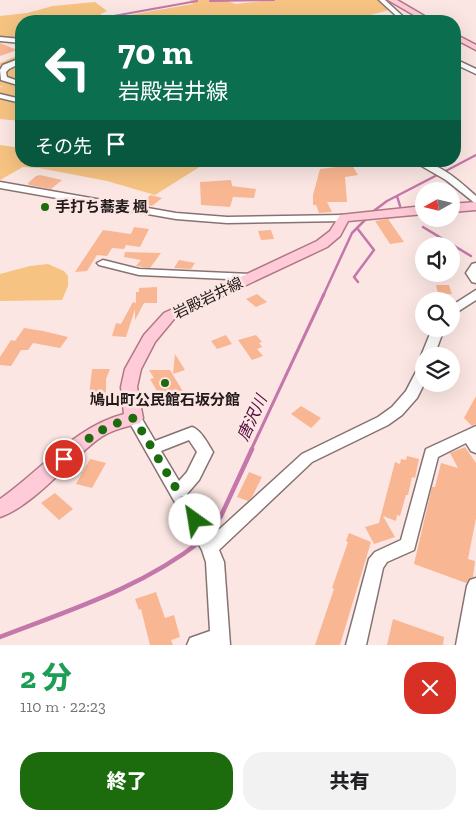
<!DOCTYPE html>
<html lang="ja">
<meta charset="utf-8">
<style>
:root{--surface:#fff;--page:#f2f2f2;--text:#202124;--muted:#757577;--accent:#1c6b0d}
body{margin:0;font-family:"Zilla Slab","Noto Sans JP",serif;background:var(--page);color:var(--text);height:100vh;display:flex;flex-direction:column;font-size:19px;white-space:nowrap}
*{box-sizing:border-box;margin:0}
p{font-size:16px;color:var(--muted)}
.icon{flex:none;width:28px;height:28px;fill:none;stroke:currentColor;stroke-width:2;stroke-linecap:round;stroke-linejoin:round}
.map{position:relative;height:645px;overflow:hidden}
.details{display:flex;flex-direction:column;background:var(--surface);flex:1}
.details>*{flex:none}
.banner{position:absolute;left:15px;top:15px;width:446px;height:152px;border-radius:20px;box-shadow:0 5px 20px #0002;background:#0b6e4f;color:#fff;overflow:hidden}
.needle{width:32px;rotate:262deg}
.tools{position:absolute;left:415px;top:182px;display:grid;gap:10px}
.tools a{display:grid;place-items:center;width:45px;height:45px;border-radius:50%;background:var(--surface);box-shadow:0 5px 20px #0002;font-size:25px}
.pin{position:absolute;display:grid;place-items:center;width:42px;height:42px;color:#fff;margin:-21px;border:2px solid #fff;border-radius:50%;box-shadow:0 1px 5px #0007}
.me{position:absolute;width:55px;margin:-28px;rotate:328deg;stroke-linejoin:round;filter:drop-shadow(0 0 4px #0008)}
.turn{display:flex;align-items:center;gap:18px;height:105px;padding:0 20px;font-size:22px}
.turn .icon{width:65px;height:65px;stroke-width:2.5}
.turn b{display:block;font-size:35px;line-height:42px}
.then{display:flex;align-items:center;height:48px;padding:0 20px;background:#0003;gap:10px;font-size:19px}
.round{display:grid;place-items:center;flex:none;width:52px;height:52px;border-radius:20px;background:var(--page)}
.headline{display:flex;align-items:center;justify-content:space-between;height:85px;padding:0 20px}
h1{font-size:30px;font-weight:800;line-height:38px;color:#1e9e55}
.action{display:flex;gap:10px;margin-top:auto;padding:10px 20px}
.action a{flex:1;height:58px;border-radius:20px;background:var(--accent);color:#fff;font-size:20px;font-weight:800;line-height:58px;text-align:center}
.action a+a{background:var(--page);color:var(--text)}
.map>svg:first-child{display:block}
.green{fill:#f6c382}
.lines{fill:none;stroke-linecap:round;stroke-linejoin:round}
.stream-far3{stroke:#c377aa;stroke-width:2}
.stream-far2{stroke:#c377aa;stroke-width:2.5}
.stream-far1{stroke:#c377aa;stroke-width:3}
.stream{stroke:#c377aa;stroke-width:4.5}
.building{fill:#f9b692}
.minor-casing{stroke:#867371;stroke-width:3}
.major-casing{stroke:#b17784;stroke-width:3}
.minor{fill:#fff;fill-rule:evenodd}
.major{fill:#ffcbd8;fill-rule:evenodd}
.route{stroke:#1c6b0d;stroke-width:9;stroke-dasharray:0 16.2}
.poi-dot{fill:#1c6b0d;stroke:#fbe6e3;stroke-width:2}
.labels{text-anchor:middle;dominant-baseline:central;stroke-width:5;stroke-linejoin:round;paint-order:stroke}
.poi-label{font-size:15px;font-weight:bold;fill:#211a19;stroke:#fbe6e3;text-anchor:start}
.street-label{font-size:15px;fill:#211a19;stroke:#fbe6e3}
.water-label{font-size:16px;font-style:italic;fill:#4e083d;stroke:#fbe6e3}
</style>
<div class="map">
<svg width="476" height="645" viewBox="0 0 476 645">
<rect width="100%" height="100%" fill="#fbe6e3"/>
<path class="green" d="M 190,0 L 224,0 L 236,4 L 271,0 L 378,0 L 389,10 L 359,18 L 351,16 L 340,21 L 21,21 L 21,40 L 0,38 L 0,16 L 27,13 L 53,6 L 95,2 L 107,11 L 101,14 L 101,18 L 106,19 L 193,4 Z
M 21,54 L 21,121 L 0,119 L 0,87 L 4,87 L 0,86 L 0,63 Z
M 0,145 L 21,148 L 21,161 L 209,161 L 155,195 L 107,181 L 39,168 L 23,167 L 0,180 Z
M 48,264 L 64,271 L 68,276 L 68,286 L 62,300 L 0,301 L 0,274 L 30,266 Z"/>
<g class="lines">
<path class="stream-far3" d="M 210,1 L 274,0
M 56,16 L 108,17 L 197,1
M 440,174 L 476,155"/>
<path class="stream-far2" d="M 397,196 L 400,206
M 371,213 L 387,201 L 443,172
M 423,227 L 471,256
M 357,228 L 374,250 L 354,277 L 358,282
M 323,296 L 352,233 L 367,218"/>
<path class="stream-far1" d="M 251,450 L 324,294"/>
<path class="stream" d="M 207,534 L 221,516 L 252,449
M 0,637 C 70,610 141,588 201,541"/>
</g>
<path class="building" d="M 0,43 L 17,50 L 0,56 Z
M 352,165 L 358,175 L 345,177 L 347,202 L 327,202 L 332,212 L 319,213 L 316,205 L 313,205 L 313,195 L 320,169 Z
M 36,176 L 40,175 L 62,180 L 51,189 L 29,185 L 28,183 Z
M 231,180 L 232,186 L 256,189 L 254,198 L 233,197 L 230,207 L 201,205 L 200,182 Z
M 151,195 L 162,198 L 152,206 L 141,203 Z
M 388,219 L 404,242 L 390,244 L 375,221 Z
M 134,227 L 149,229 L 140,247 L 126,245 L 124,249 L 112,248 L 107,256 L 97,255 L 87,271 L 75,272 L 103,230 L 131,234 Z
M 271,230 L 274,239 L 261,240 L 258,231 Z
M 125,252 L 161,253 L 150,268 L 136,266 L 141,260 L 124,257 Z
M 179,260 L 195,263 L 191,269 L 174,268 Z
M 436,285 L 449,285 L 452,294 L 438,294 Z
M 157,287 L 157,303 L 144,303 L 135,320 L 135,309 L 126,337 L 112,336 L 116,323 L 121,324 L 133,302 L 136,303 L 136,292 L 139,292 L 139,288 Z
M 257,294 L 267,302 L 256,307 L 246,299 Z
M 24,328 L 43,331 L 68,337 L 60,348 L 33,343 L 28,350 L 21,350 L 11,366 L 0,365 L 0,357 L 11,340 L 15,341 Z
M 226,335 L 232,344 L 217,349 L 211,341 Z
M 256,335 L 262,342 L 259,343 L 262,347 L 257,349 L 263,356 L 252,360 L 238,340 Z
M 175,354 L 185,370 L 173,374 Z
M 92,369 L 110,369 L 106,379 L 106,396 L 89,397 Z
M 149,370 L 170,370 L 185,395 L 164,403 L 150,379 L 154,378 Z
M 476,396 L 476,424 L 472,426 L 464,418 Z
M 301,406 L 321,418 L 311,428 L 291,414 Z
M 465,447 L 476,463 L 476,518 L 468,559 L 475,561 L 473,577 L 466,583 L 414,564 L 432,487 L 435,487 L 441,463 L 458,468 L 450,453 Z
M 407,456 L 419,459 L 415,478 L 412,477 L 408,495 L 406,495 L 400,516 L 397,515 L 396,521 L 383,516 L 395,537 L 374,544 L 365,527 L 379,523 L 395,462 L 400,464 L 401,459 L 406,460 Z
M 90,459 L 106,463 L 92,488 L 76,484 Z
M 249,472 L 262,477 L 252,497 L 248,501 L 237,497 Z
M 55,493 L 73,509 L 59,520 L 41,503 Z
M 349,533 L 371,542 L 340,645 L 315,645 L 334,589 L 332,588 L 348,542 L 346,541 Z
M 156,592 L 165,618 L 174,615 L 180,637 L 171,640 L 173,645 L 150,645 L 141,609 L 139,610 L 135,599 Z
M 393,619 L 444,637 L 443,645 L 387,645 Z"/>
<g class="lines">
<defs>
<path id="minor" d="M 379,0 L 385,0 L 408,21 L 402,21 Z
M 0,37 L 21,39 L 21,43 L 0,41 Z
M 21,58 L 21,63 L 9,69 L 6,72 L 7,77 L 21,82 L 21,86 L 1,80 L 0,70 L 3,65 Z
M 455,59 L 476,69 L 476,74 L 455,64 Z
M 0,94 L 21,99 L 21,103 L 0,98 Z
M 413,161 C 438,161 458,180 476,196 L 476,204 L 446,180 Z
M 0,182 L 176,213 L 227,217 L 344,215 L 349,218 L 344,221 L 227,223 L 176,219 L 0,188 Z
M 103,260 L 139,269 L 250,274 L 256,277 L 250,280 L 139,275 L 99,265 L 97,263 Z
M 476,263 L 476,283 L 472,282 L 466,273 L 472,264 Z
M 476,290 L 476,300 L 451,316 L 451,306 Z
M 432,329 L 444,329 L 434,356 L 424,356 L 424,359 L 421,356 Z
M 424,364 L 424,384 L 417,398 L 402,415 L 388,425 L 312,462 L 219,550 L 224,562 L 230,645 L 187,645 L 190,638 L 210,631 L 206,562 L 202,550 L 127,418 L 129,414 L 134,413 L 139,414 L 155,441 L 192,427 C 201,430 208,444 213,452 L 199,480 L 187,494 L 212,536 L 302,454 L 378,417 L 392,407 L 406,391 L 419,366 ZM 189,440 L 197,452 L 187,472 L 179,481 L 161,451 Z
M 476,426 L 476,453 L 471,451 L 466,443 L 438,457 L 414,550 L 387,562 L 383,568 L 366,645 L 346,645 L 369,559 L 375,552 L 401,540 L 426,449 Z
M 476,578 L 476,645 L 456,645 L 467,586 L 470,580 Z"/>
<path id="major" d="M 388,0 L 397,0 L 433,21 L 424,21 Z
M 455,34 L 476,45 L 476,50 L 455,39 Z
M 476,202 L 476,210 L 451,212 L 451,204 Z
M 424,206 L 424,214 L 348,221 L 340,236 L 327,247 L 174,319 L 155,342 L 141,369 L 137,387 L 143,418 L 140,423 C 125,427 110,430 97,440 C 69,461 33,506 0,517 L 0,499 C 42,470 74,427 124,414 L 121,387 L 125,369 L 144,335 L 164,313 L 317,241 L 330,231 L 340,215 Z"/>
</defs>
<use href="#minor" class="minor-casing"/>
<use href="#major" class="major-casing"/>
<use href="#minor" class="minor"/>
<use href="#major" class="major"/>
</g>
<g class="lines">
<path class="route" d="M 64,459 C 88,438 102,426 134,418 L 195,520"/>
</g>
<g class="poi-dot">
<circle cx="45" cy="207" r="5"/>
<circle cx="165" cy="383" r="5"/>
</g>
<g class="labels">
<g class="poi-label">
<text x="55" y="207">手打ち蕎麦 楓</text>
<text x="165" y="400" text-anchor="middle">鳩山町公民館石坂分館</text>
</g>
<g class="street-label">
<text transform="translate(208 298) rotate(-26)">岩殿岩井線</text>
</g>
<g class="water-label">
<text transform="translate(252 418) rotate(-65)">唐沢川</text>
</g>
</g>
</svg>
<div class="tools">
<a><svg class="needle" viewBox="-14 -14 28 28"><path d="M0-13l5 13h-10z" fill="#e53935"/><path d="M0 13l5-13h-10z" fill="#757577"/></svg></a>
<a><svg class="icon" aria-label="sound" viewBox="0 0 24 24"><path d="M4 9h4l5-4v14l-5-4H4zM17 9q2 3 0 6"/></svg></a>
<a><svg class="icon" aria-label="search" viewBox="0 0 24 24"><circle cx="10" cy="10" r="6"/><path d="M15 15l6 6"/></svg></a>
<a><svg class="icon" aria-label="layers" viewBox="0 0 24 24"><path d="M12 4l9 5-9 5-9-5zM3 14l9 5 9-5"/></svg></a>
</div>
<div class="pin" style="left:64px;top:459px;background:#d93025"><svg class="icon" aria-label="arrive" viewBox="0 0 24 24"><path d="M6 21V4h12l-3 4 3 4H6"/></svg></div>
<svg class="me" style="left:195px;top:520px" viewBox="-20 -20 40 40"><circle r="19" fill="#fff"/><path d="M0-13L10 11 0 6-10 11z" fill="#1c6b0d"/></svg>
<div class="banner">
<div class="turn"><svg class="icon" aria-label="left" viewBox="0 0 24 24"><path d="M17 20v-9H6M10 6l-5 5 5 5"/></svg><div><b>70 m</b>岩殿岩井線</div></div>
<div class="then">その先<svg class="icon" aria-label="arrive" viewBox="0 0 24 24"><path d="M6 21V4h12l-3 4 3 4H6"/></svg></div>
</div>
</div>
<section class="details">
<div class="headline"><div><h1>2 分</h1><p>110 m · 22:23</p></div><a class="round" style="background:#d93025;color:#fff"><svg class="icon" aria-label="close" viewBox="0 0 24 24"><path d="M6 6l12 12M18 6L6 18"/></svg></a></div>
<div class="action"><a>終了</a><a>共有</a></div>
</section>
